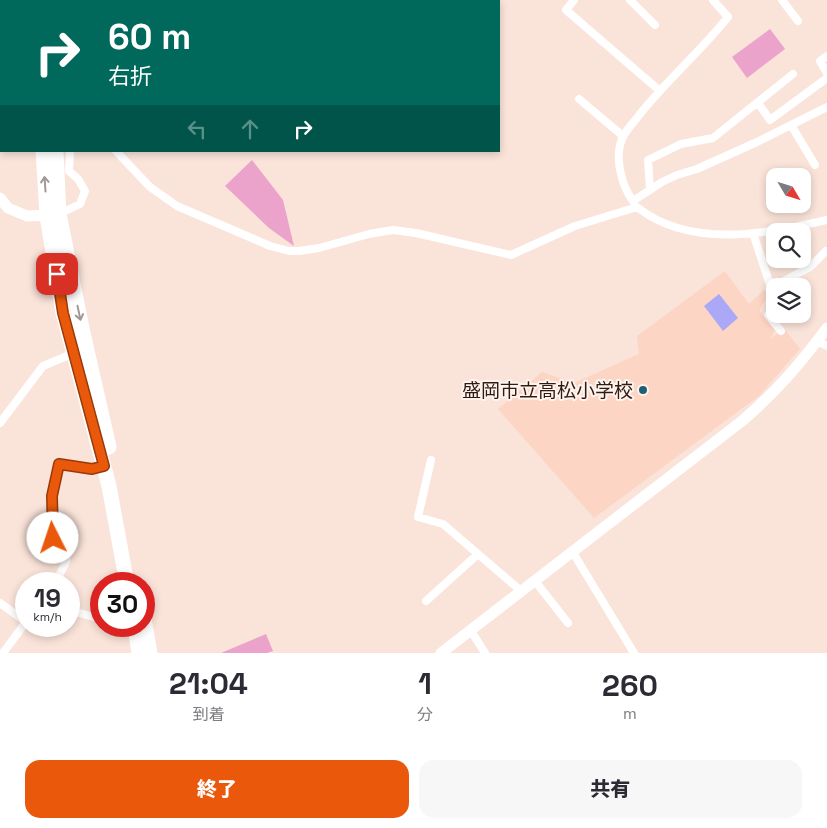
<!DOCTYPE html>
<html lang="ja">
<meta charset="utf-8">
<style>
:root{--surface:#fff;--page:#f7f7f7;--text:#2b2b33;--muted:#7c7c81;--accent:#ea580c}
body{margin:0;font-family:"Space Grotesk","Noto Sans JP",sans-serif;background:var(--page);color:var(--text);height:100vh;display:flex;flex-direction:column;font-size:19px;white-space:nowrap}
*{box-sizing:border-box;margin:0}
p{font-size:16px;color:var(--muted)}
.icon{flex:none;width:28px;height:28px;fill:none;stroke:currentColor;stroke-width:2;stroke-linecap:round;stroke-linejoin:round}
.map{position:relative;height:653px;overflow:hidden}
.details{display:flex;flex-direction:column;background:var(--surface);flex:1}
.details>*{flex:none}
.top-card{position:absolute;left:0px;top:0px;width:500px;height:152px;box-shadow:0 2px 8px #0003;background:#00695c;color:#fff;overflow:hidden}
.needle{width:32px;rotate:128deg}
.fabs{position:absolute;left:766px;top:168px;display:grid;gap:10px}
.fabs a{display:grid;place-items:center;width:45px;height:45px;border-radius:10px;background:var(--surface);box-shadow:0 2px 8px #0003;font-size:25px}
.speed{position:absolute;left:15px;top:572px;display:flex;gap:10px;font-size:25px;font-weight:700;text-align:center}
.speed>*{display:grid;place-content:center;width:65px;height:65px;border-radius:50%;background:var(--surface);box-shadow:0 2px 8px #0003;line-height:1}
.speed small{font-size:12px;font-weight:400}
.speed .limit{border:8px solid #d22;background:#fff;color:#111}
.pin{position:absolute;display:grid;place-items:center;width:42px;height:42px;color:#fff;margin:-21px;border-radius:10px;box-shadow:0 2px 8px #0006}
.me{position:absolute;width:55px;margin:-28px;rotate:356deg;stroke-linejoin:round;filter:drop-shadow(0 0 4px #0008)}
.turn{display:flex;align-items:center;gap:18px;height:105px;padding:0 25px;font-size:22px}
.turn .icon{width:65px;height:65px;stroke-width:2.5}
.turn b{display:block;font-size:35px;line-height:42px}
.lanes{display:flex;align-items:center;height:48px;padding:0 25px;background:#0003;justify-content:center;gap:25px;direction:ltr}
.lanes .off{opacity:.35}
.eta{display:flex;justify-content:space-evenly;align-items:center;height:85px;text-align:center}
.eta b{font-size:30px;font-weight:800;line-height:35px}
.button{display:flex;gap:10px;margin-top:auto;padding:10px 25px}
.button a{flex:1;height:58px;border-radius:15px;background:var(--accent);color:#fff;font-size:20px;font-weight:800;line-height:58px;text-align:center}
.button a+a{background:var(--page);color:var(--text)}
.map>svg:first-child{display:block}
.built{fill:#fcd5c4}
.green{fill:#eba3cc}
.water{fill:#aaa8f7}
.lines{fill:none;stroke-linecap:round;stroke-linejoin:round}
.street{stroke:#fff;stroke-width:8}
.secondary{stroke:#fff;stroke-width:11}
.highway{stroke:#fff;stroke-width:15}
.oneway{stroke:#a19894}
.route-casing{stroke:#983908;stroke-width:12}
.route{stroke:#ea580c;stroke-width:9}
.poi-dot{fill:#1f5f74;stroke:#fff3ee;stroke-width:2}
.labels{text-anchor:middle;dominant-baseline:central;stroke-width:4;stroke-linejoin:round;paint-order:stroke}
.poi-label{font-size:19px;fill:#2f1b12;stroke:#fff3ee;text-anchor:end}
</style>
<div class="map">
<svg width="827" height="653" viewBox="0 0 827 653">
<rect width="100%" height="100%" fill="#fae3d9"/>
<path class="built" d="M 725,271 L 749,304 L 764,290 L 769,295 L 759,310 L 775,330 L 770,340 L 784,328 L 800,349 L 759,396 L 594,518 L 498,409 L 542,372 L 574,383 L 639,354 L 637,336 Z"/>
<path class="green" d="M 770,29 L 785,49 L 747,78 L 732,57 Z
M 252,160 L 283,200 L 294,246 L 269,228 L 225,186 Z
M 266,634 L 273,651 L 267,653 L 221,653 Z"/>
<path class="water" d="M 719,294 L 738,318 L 723,331 L 704,306 Z"/>
<g class="lines">
<path class="street" d="M 31,0 L 40,1
M 316,0 L 318,1
M 574,0 L 566,10 L 660,91
M 630,0 L 655,25
M 713,0 L 728,17 C 701,51 667,80 640,114 C 635,121 628,128 624,135 C 613,154 621,185 633,201 L 662,182 L 677,175 L 697,169 L 757,142 L 827,107
M 782,0 L 798,21
M 12,1 L 22,0
M 113,1 L 117,0
M 359,1 L 364,0
M 0,9 L 1,8
M 827,56 L 820,61 L 827,73
M 579,99 L 623,136
M 758,103 L 770,120 L 827,78
M 791,125 L 815,165
M 116,151 L 150,187 L 177,206 L 270,246 L 289,251 L 299,251 L 319,248 L 369,234 L 393,230 L 416,233 L 511,255 L 575,226 L 637,207 C 689,249 768,234 827,220
M 650,190 L 648,160 L 681,144 L 713,138 L 793,74
M 59,214 L 80,204 L 85,191 L 78,179 L 69,171 L 70,151
M 753,233 L 771,288 L 774,305 L 768,315 L 781,331
M 771,288 L 810,267 L 826,251
M 817,341 L 827,346
M 0,423 L 43,366 L 74,353
M 431,460 L 418,517 L 443,524 L 521,591
M 572,551 L 634,653
M 535,581 L 568,623
M 55,584 L 66,562 L 67,553 L 53,542 C 51,515 52,494 58,467 L 59,464 L 92,469 L 104,466
M 426,601 L 478,554
M 0,603 L 26,622
M 69,610 L 101,619
M 471,631 L 485,653
M 3,653 L 26,622"/>
<path class="secondary" d="M 0,198 L 8,208 L 27,216 L 54,215
M 441,653 L 742,421 C 776,392 800,364 827,328"/>
<path class="highway" d="M 44,1 L 44,0
M 62,1 L 62,0
M 43,151 L 47,216 L 63,313 L 109,486 L 127,584
M 56,151 L 59,214 L 83,333 L 109,447
M 144,619 L 150,653
M 135,626 L 139,653"/>
</g>
<defs><path id="oneway-shaft" d="M-6 0H5M1.5-3L5.5 0L1.5 3" fill="none" stroke-width="1.6" stroke-linecap="round" stroke-linejoin="round" transform="scale(1.25)"/></defs>
<g class="oneway">
<use href="#oneway-shaft" transform="translate(45 184) rotate(-94)"/>
<use href="#oneway-shaft" transform="translate(79 313) rotate(78)"/>
</g>
<g class="lines">
<defs>
<path id="route" d="M 53,538 L 52,496 L 59,464 L 92,469 L 104,466 L 63,313 L 57,274"/>
</defs>
<use href="#route" class="route-casing"/>
<use href="#route" class="route"/>
</g>
<circle class="poi-dot" cx="643" cy="390" r="5"/>
<g class="labels">
<g class="poi-label">
<text x="633" y="390">盛岡市立高松小学校</text>
</g>
</g>
</svg>
<div class="fabs">
<a><svg class="needle" viewBox="-14 -14 28 28"><path d="M0-13l5 13h-10z" fill="#e53935"/><path d="M0 13l5-13h-10z" fill="#7c7c81"/></svg></a>
<a><svg class="icon" aria-label="search" viewBox="0 0 24 24"><circle cx="10" cy="10" r="6"/><path d="M15 15l6 6"/></svg></a>
<a><svg class="icon" aria-label="layers" viewBox="0 0 24 24"><path d="M12 4l9 5-9 5-9-5zM3 14l9 5 9-5"/></svg></a>
</div>
<div class="speed"><div>19<small>km/h</small></div><div class="limit">30</div></div>
<div class="pin" style="left:57px;top:274px;background:#d93025"><svg class="icon" aria-label="arrive" viewBox="0 0 24 24"><path d="M6 21V4h12l-3 4 3 4H6"/></svg></div>
<svg class="me" style="left:53px;top:538px" viewBox="-20 -20 40 40"><circle r="19" fill="#fff"/><path d="M0-13L10 11 0 6-10 11z" fill="#ea580c"/></svg>
<div class="top-card">
<div class="turn"><svg class="icon" aria-label="right" viewBox="0 0 24 24"><path d="M7 20v-9h11M14 6l5 5-5 5"/></svg><div><b>60 m</b>右折</div></div>
<div class="lanes"><svg class="icon off" aria-label="left" viewBox="0 0 24 24"><path d="M17 20v-9H6M10 6l-5 5 5 5"/></svg><svg class="icon off" aria-label="ahead" viewBox="0 0 24 24"><path d="M12 20V5M6 11l6-6 6 6"/></svg><svg class="icon" aria-label="right" viewBox="0 0 24 24"><path d="M7 20v-9h11M14 6l5 5-5 5"/></svg></div>
</div>
</div>
<section class="details">
<div class="eta">
<div><b>21:04</b><p>到着</p></div>
<div><b>1</b><p>分</p></div>
<div><b>260</b><p>m</p></div>
</div>
<div class="button"><a>終了</a><a>共有</a></div>
</section>
